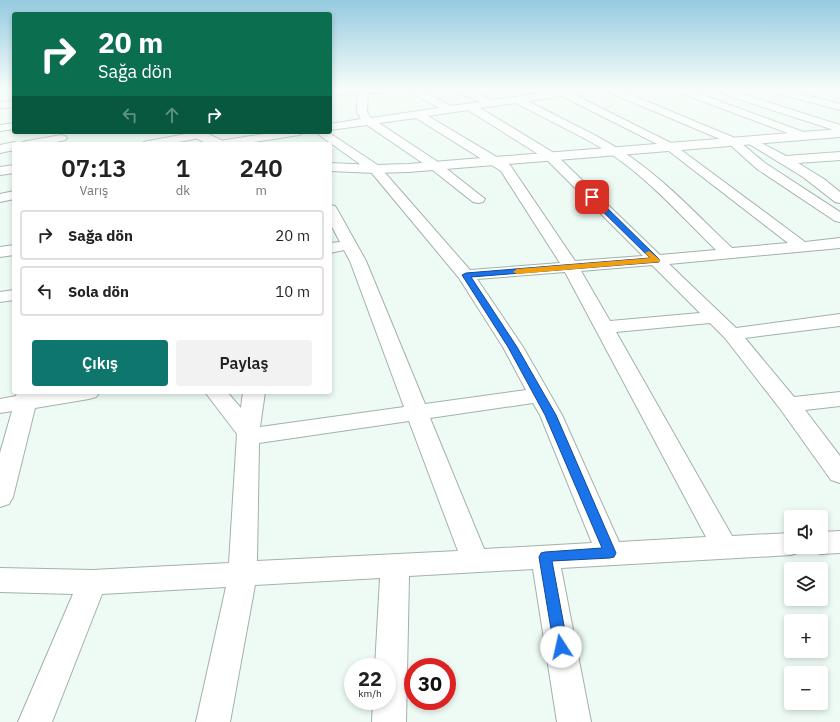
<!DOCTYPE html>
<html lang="tr">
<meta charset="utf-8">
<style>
:root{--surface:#fff;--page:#f2f2f2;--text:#222;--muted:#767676;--line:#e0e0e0;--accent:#0f766e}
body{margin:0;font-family:"IBM Plex Sans",sans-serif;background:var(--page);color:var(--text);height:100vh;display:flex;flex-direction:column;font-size:15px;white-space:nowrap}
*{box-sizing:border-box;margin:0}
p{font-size:13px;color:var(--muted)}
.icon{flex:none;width:22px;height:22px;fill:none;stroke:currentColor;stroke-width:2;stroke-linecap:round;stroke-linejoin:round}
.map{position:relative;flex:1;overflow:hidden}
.sheet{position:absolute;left:12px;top:142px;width:320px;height:252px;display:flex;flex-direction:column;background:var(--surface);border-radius:4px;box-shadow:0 2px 6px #0003}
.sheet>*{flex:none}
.hud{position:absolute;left:12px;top:12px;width:320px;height:122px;border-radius:4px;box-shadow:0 2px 6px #0003;background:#0b6e4f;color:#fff;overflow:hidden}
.tools{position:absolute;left:784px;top:510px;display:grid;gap:8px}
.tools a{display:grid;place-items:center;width:44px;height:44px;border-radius:4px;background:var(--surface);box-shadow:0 2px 6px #0003;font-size:20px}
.speed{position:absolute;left:344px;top:658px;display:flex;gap:8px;font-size:20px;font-weight:700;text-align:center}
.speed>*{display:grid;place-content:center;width:52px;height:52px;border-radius:50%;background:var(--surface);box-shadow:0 2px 6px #0003;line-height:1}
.speed small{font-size:10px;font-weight:400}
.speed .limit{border:6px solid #d22;background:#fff;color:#111}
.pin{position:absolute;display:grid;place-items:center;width:34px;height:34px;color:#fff;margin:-17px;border-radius:8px;box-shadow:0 2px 6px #0006}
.me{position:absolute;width:44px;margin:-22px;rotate:350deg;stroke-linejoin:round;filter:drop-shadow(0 0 3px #0008)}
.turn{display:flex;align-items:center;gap:14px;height:84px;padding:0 20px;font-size:18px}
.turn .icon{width:52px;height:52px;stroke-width:2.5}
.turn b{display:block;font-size:28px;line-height:34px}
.lanes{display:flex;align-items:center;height:38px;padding:0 20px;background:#0003;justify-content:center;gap:20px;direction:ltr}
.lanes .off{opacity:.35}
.eta{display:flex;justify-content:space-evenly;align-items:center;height:68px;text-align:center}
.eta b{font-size:24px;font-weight:600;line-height:28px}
.action{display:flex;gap:8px;margin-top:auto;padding:8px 20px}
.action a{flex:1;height:46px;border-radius:4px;background:var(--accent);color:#fff;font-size:16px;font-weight:600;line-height:46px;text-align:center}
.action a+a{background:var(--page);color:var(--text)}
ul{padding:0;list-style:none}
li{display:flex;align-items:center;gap:12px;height:50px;margin:0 8px 6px;padding:0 12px;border:2px solid var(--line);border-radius:4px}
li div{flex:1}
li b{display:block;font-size:15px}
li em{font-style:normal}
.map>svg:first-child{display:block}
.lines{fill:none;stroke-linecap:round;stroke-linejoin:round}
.minor-casing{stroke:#a4b1ab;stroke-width:2}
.tertiary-casing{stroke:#a4b1ab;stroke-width:2}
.secondary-casing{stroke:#a4b1ab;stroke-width:2}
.minor{fill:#fff;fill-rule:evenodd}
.tertiary{fill:#fff;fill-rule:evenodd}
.secondary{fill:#fff;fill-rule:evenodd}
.route{fill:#1a73e8;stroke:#114b97}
.slow{fill:#f59e0b}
</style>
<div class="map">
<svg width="840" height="722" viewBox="0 0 840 722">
<rect width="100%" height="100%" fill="#edfbf4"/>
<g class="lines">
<defs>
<path id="minor" d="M 330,89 L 390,89 L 385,92 L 368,93 L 367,112 L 371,118 L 439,108 L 409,91 L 407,89 L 419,89 L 451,106 L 480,102 L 455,91 L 453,89 L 466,89 L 492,100 L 572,89 L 595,89 L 593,91 L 573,94 L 673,144 L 805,242 L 840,238 L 840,248 L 669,264 L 736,328 L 840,314 L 840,326 L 745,338 L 794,397 L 840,392 L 840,406 L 805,410 L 840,456 L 840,483 L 831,480 L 781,410 L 725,338 L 710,323 L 616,332 L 732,536 L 791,533 L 791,547 L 803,547 L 801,552 L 791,555 L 561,568 L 591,722 L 557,722 L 533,569 L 409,576 L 406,722 L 372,722 L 373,701 L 387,701 L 387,667 L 375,667 L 380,578 L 255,585 L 230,722 L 196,722 L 226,587 L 102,594 L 52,722 L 18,722 L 73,594 L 0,592 L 0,568 L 92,570 L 229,563 L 237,434 L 205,392 L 227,392 L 241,408 L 243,392 L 265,392 L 260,427 L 404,407 L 350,261 L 344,250 L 330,253 L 330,243 L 340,242 L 330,223 L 330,205 L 335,206 L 337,209 L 366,261 L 425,404 L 526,390 L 503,347 L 459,278 L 371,172 L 315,132 L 328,132 L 379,166 L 470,270 L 560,263 L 501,171 L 416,118 L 379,123 L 438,162 L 485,199 L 483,202 L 478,203 L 473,202 L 430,168 L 367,125 L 330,130 L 330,124 L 361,119 L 357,112 L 358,93 L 330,95 ZM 562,96 L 665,148 L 788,243 L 732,248 C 700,218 669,184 632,158 C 600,135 563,120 528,101 ZM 516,103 C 552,123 592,139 625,164 C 658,189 686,221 716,250 L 660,255 L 554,153 L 480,108 ZM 468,110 L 546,159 L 643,256 L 575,261 L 510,165 L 428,116 ZM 652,265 L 700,313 L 610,321 L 581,271 ZM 565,272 L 706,537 L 619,542 L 562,415 L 523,347 L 477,279 ZM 533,403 L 540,415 L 592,543 L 484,549 L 430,418 ZM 409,421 L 458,551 L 257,561 L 259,443 Z
M 604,89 L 617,89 L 735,138 L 765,163 L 840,212 L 840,222 L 835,221 L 757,169 L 727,142 L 606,91 Z
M 673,89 L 686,89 L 809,134 L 811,136 L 809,138 L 801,138 L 675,91 Z
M 726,89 L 840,125 L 840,132 L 723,94 L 721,92 Z
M 14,101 L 14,107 L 0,108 L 0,102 Z
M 14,123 L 14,129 L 0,131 L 0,125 Z
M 197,132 L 203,133 L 205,135 L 203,137 L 199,138 L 168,144 L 142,144 L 144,142 L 148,141 Z
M 276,132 L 305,132 L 299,135 L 242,144 L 213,144 L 215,142 L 219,141 Z
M 61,135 L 65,136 L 67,138 L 65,140 L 47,144 L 21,144 L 23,142 L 27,141 Z
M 750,137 L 786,156 L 840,152 L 840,160 L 798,163 L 824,179 L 840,192 L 840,203 L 835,202 L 803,177 L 746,142 L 744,140 L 746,138 Z
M 14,142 L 18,144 L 14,144 L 14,150 L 0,153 L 0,145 Z
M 14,165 L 14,173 L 0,175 L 0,167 Z
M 14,191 L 14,199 L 0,202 L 0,194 Z
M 14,245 L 14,255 L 0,257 L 0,247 Z
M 14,290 L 14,300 L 0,302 L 0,292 Z
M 17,392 L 100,392 L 96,397 L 89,399 L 35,408 L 13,497 L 9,504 L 0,507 L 0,453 L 12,411 L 0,413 L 0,399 L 16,396 Z
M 840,531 L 840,553 L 821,554 L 811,551 L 810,547 L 821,547 L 821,532 Z"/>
<path id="tertiary" d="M 767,89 L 783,89 L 840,104 L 840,110 L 768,91 Z"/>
<path id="secondary" d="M 840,129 L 840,137 L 408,172 L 375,173 L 330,171 L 330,163 L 375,165 L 408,164 Z
M 188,132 L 204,132 L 223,141 L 224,144 L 208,144 L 190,135 Z"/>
</defs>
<use href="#minor" class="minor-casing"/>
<use href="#tertiary" class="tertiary-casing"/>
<use href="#secondary" class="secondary-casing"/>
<use href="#minor" class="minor"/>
<use href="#tertiary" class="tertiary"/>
<use href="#secondary" class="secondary"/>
</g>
<linearGradient id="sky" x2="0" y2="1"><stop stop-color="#95cbe0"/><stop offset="0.47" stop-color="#f7fdfa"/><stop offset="1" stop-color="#f7fdfa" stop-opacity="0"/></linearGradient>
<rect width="840" height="190" fill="url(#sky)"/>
<path class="route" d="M 590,196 L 595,196 L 659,259 L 659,262 L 471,277 L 517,347 L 556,415 L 616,553 L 614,557 L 610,558 L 552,561 L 568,647 L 566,652 L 561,653 L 556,652 L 554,647 L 539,557 L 541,553 L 545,552 L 602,548 L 545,415 L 508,347 L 462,275 L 466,273 L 650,258 L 590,199 Z"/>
<path class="slow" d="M 649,251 L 659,259 L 659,262 L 517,274 L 513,272 L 517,269 L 650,258 L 645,253 Z"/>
</svg>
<div class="tools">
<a><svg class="icon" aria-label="sound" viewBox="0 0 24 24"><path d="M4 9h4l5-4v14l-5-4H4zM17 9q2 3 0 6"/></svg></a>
<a><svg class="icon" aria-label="layers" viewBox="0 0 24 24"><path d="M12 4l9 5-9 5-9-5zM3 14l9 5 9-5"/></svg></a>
<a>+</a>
<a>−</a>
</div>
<div class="speed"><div>22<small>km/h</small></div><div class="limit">30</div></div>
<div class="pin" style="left:592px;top:197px;background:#d93025"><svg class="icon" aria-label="arrive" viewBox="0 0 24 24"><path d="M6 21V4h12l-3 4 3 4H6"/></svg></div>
<svg class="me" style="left:561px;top:647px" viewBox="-20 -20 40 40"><circle r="19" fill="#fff"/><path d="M0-13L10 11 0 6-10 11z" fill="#1a73e8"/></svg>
<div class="hud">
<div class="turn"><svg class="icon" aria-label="right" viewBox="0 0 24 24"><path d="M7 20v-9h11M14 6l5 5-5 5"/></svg><div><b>20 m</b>Sağa dön</div></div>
<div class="lanes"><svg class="icon off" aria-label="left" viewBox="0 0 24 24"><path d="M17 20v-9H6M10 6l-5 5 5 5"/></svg><svg class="icon off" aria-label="ahead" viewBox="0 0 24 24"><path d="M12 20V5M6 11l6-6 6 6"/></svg><svg class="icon" aria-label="right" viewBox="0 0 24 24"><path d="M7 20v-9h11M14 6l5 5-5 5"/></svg></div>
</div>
<section class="sheet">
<div class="eta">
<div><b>07:13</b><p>Varış</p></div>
<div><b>1</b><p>dk</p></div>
<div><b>240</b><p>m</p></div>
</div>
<ul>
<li><svg class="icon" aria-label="right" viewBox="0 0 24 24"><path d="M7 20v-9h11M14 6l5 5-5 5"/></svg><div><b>Sağa dön</b></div><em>20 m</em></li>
<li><svg class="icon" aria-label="left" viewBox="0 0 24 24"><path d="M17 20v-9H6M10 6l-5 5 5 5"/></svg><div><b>Sola dön</b></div><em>10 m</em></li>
</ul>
<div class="action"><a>Çıkış</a><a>Paylaş</a></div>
</section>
</div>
